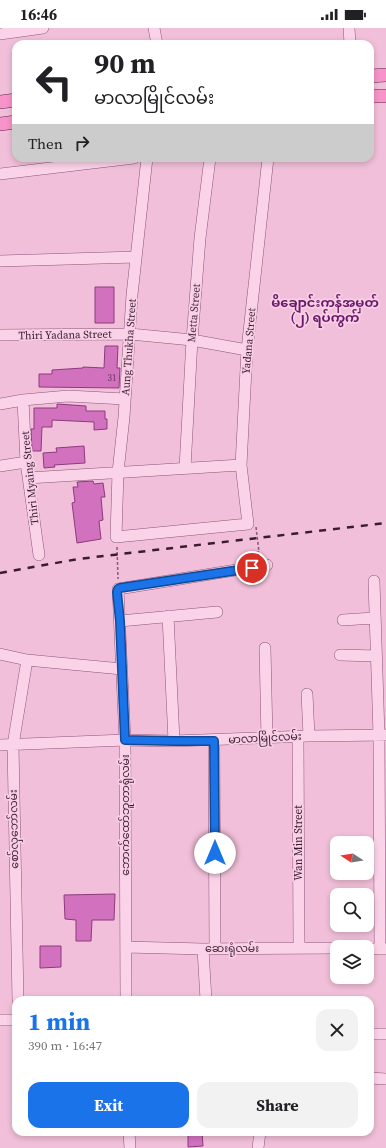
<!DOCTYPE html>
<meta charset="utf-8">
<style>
:root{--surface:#fff;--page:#f2f2f2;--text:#202124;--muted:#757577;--accent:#1a73e8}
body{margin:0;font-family:"Source Serif 4","Noto Sans Myanmar",serif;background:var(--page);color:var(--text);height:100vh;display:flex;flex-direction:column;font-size:15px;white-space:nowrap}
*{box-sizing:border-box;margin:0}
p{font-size:13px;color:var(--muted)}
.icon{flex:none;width:22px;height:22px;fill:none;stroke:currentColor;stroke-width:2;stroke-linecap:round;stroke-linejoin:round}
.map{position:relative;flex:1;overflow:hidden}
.panel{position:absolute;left:12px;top:968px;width:362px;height:140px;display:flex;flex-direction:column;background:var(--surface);border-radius:12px;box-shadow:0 2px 6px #0003}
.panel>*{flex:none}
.top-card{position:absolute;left:12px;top:12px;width:362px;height:122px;border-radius:12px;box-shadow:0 2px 6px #0003;background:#fff;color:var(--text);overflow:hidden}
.needle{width:26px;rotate:282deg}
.buttons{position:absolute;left:330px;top:808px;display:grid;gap:8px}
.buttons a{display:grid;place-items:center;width:44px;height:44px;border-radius:8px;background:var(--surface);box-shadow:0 2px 6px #0003;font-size:20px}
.pin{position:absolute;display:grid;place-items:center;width:34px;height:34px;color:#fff;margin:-17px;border:2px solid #fff;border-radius:50%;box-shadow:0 1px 4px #0007}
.me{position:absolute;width:44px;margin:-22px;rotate:0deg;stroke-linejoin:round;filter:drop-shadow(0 0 3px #0008)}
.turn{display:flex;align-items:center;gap:14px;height:84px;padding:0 16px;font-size:18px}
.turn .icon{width:52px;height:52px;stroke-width:2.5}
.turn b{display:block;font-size:28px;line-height:34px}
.then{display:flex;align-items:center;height:38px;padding:0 16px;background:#0003;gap:8px;font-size:15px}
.round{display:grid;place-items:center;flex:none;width:42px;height:42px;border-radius:12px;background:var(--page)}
.summary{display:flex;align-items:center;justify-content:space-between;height:68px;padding:0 16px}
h1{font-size:24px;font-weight:700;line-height:30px;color:var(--accent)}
.primary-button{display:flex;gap:8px;margin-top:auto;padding:8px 16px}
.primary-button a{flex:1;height:46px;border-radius:12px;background:var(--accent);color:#fff;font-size:16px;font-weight:700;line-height:46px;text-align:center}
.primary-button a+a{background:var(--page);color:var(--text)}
.status{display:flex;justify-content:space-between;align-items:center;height:28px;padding:0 20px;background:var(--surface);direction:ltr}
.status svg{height:11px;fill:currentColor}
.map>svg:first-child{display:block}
.building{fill:#d272bf;stroke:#8c3a7e}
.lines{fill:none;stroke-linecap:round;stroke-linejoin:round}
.minor-casing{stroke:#8b567b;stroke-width:12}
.major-casing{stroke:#582b4d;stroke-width:14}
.path{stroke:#8b567b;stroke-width:1.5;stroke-dasharray:3 2;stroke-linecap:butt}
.minor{stroke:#fbd3e8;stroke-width:11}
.major{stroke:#f893c9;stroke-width:13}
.rail{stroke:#3a1c32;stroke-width:2.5;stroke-dasharray:7 7;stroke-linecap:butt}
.path-bridge{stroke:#8b567b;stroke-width:1.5;stroke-dasharray:3 2;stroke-linecap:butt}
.route-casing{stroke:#114b97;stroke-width:10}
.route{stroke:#1a73e8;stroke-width:7}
.labels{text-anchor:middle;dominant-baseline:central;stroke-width:3.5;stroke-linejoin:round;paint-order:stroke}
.number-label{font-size:9px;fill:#603255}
.street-label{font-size:11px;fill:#3a1c32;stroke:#f8cfe4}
.quarter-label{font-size:13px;font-weight:bold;fill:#69186a;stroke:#f8cfe4}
</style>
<div class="status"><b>16:46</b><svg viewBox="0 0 49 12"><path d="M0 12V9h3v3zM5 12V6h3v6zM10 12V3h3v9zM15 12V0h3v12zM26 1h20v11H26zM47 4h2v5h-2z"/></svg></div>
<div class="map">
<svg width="386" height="1120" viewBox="0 0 386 1120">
<rect width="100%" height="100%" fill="#f1bfd9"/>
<path class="building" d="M 95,259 L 114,259 L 114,295 L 95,295 Z
M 105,318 L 118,318 L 117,340 L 120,340 L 119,360 L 39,359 L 39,346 L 52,346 L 52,342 L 83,340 L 83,339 L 104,340 Z
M 57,376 L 86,378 L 86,383 L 105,383 L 105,391 L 107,391 L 107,401 L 94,402 L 94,394 L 52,392 L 52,399 L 42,399 L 41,423 L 32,423 L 31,401 L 34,401 L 34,380 L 57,380 Z
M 84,418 L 85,435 L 54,437 L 55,439 L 44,440 L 43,425 L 57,424 L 56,420 Z
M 93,453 L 94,456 L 103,455 L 105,469 L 101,469 L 103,492 L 99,493 L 101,511 L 77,515 L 72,475 L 75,474 L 73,459 L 78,459 L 77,454 Z
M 115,866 L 114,892 L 92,892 L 91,913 L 76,913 L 76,892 L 65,891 L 64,867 Z
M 40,918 L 61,918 L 61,939 L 40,940 Z
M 188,1104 L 202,1104 L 203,1118 L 188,1119 Z"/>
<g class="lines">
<defs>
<path id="minor" d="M 154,0 L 157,16
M 349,0 L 350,16
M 0,6 L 43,0
M 147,130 L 132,267 L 124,389 L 118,444 L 116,509 L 248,496 L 241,437 L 247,322 L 268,130
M 0,146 L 134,130
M 0,233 L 136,229
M 0,307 L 130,306 L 192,312 L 247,322
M 23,372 L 26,434 L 39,527
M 0,376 L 23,372 L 68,368 L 125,371
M 0,438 L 26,434
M 185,440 L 192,312 L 200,210 L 210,130
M 28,450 L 241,437
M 374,553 L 379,707 L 380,921
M 168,588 L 174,713
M 343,592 L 374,590
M 120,593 L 217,584
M 265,620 L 267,711
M 0,626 L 27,632 L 122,641
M 340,627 L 376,628
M 307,666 L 309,708
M 298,710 L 299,919
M 214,713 L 215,920
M 0,717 L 125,712 L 174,713 L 309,708 L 386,707
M 126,919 L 203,921 L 337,920
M 203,921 L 206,972
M 367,921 L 386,921
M 18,972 L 13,717 L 27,632
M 126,972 L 125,712 L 118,561 L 267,537
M 0,992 L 16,992
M 370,1006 L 386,1006
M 370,1050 L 386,1051
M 129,1104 L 130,1120
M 258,1120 L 260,1104"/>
<path id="major" d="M 370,48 L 386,47
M 370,68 L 386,68
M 0,74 L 16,72
M 0,96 L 16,94"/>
</defs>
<use href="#minor" class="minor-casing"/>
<use href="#major" class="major-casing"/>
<path class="path" d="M 117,519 L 118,551
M 259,524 L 249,525 L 250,529 L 262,527"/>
<use href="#minor" class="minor"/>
<use href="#major" class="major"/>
<path class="rail" d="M 0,545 L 78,531 L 386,495"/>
<path class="path-bridge" d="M 256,499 L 259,524"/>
</g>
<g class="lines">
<defs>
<path id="route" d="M 215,825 L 214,713 L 174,713 L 125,712 L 120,593 L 117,564 L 118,561 L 120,560 L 252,540"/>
</defs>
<use href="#route" class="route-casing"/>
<use href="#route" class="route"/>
</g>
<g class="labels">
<g class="number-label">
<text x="112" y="350">31</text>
</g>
<g class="street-label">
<text transform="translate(194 285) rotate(-85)">Metta Street</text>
<text transform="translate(65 307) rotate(-1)">Thiri Yadana Street</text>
<text transform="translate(249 313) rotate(-85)">Yadana Street</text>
<text transform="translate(129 319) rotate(-86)">Aung Thukha Street</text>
<text transform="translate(30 450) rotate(-96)">Thiri Myaing Street</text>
<text transform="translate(265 710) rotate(-3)">မာလာမြိုင်လမ်း</text>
<text transform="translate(125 787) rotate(-90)">ဘောက်ထော်ဘူတာရုံလမ်း</text>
<text transform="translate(14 801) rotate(-91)">စော်လှဘော်လမ်း</text>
<text transform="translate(298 815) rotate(-90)">Wan Min Street</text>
<text x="232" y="920">ဆေးရုံလမ်း</text>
</g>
<g class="quarter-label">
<text x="325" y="274">မိချောင်းကန်အမှတ်<tspan x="325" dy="15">(၂) ရပ်ကွက်</tspan></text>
</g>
</g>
</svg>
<div class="buttons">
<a><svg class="needle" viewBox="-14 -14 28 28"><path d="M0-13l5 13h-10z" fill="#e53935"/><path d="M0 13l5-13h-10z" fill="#757577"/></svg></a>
<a><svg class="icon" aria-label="search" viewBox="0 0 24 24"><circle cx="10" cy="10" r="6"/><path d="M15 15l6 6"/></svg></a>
<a><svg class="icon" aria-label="layers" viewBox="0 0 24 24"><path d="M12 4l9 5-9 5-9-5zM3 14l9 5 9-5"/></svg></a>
</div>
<div class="pin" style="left:252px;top:540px;background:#d93025"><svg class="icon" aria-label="arrive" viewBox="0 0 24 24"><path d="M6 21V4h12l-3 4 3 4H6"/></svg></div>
<svg class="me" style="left:215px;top:825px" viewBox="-20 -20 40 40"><circle r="19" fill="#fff"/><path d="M0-13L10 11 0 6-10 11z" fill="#1a73e8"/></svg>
<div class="top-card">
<div class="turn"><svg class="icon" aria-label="left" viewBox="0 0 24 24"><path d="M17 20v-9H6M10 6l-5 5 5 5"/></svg><div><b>90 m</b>မာလာမြိုင်လမ်း</div></div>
<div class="then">Then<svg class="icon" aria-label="right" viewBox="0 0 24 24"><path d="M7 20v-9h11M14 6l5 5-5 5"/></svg></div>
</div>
<section class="panel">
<div class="summary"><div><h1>1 min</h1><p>390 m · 16:47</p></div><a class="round"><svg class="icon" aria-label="close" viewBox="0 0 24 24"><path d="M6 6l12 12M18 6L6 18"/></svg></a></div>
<div class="primary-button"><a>Exit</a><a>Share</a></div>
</section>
</div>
